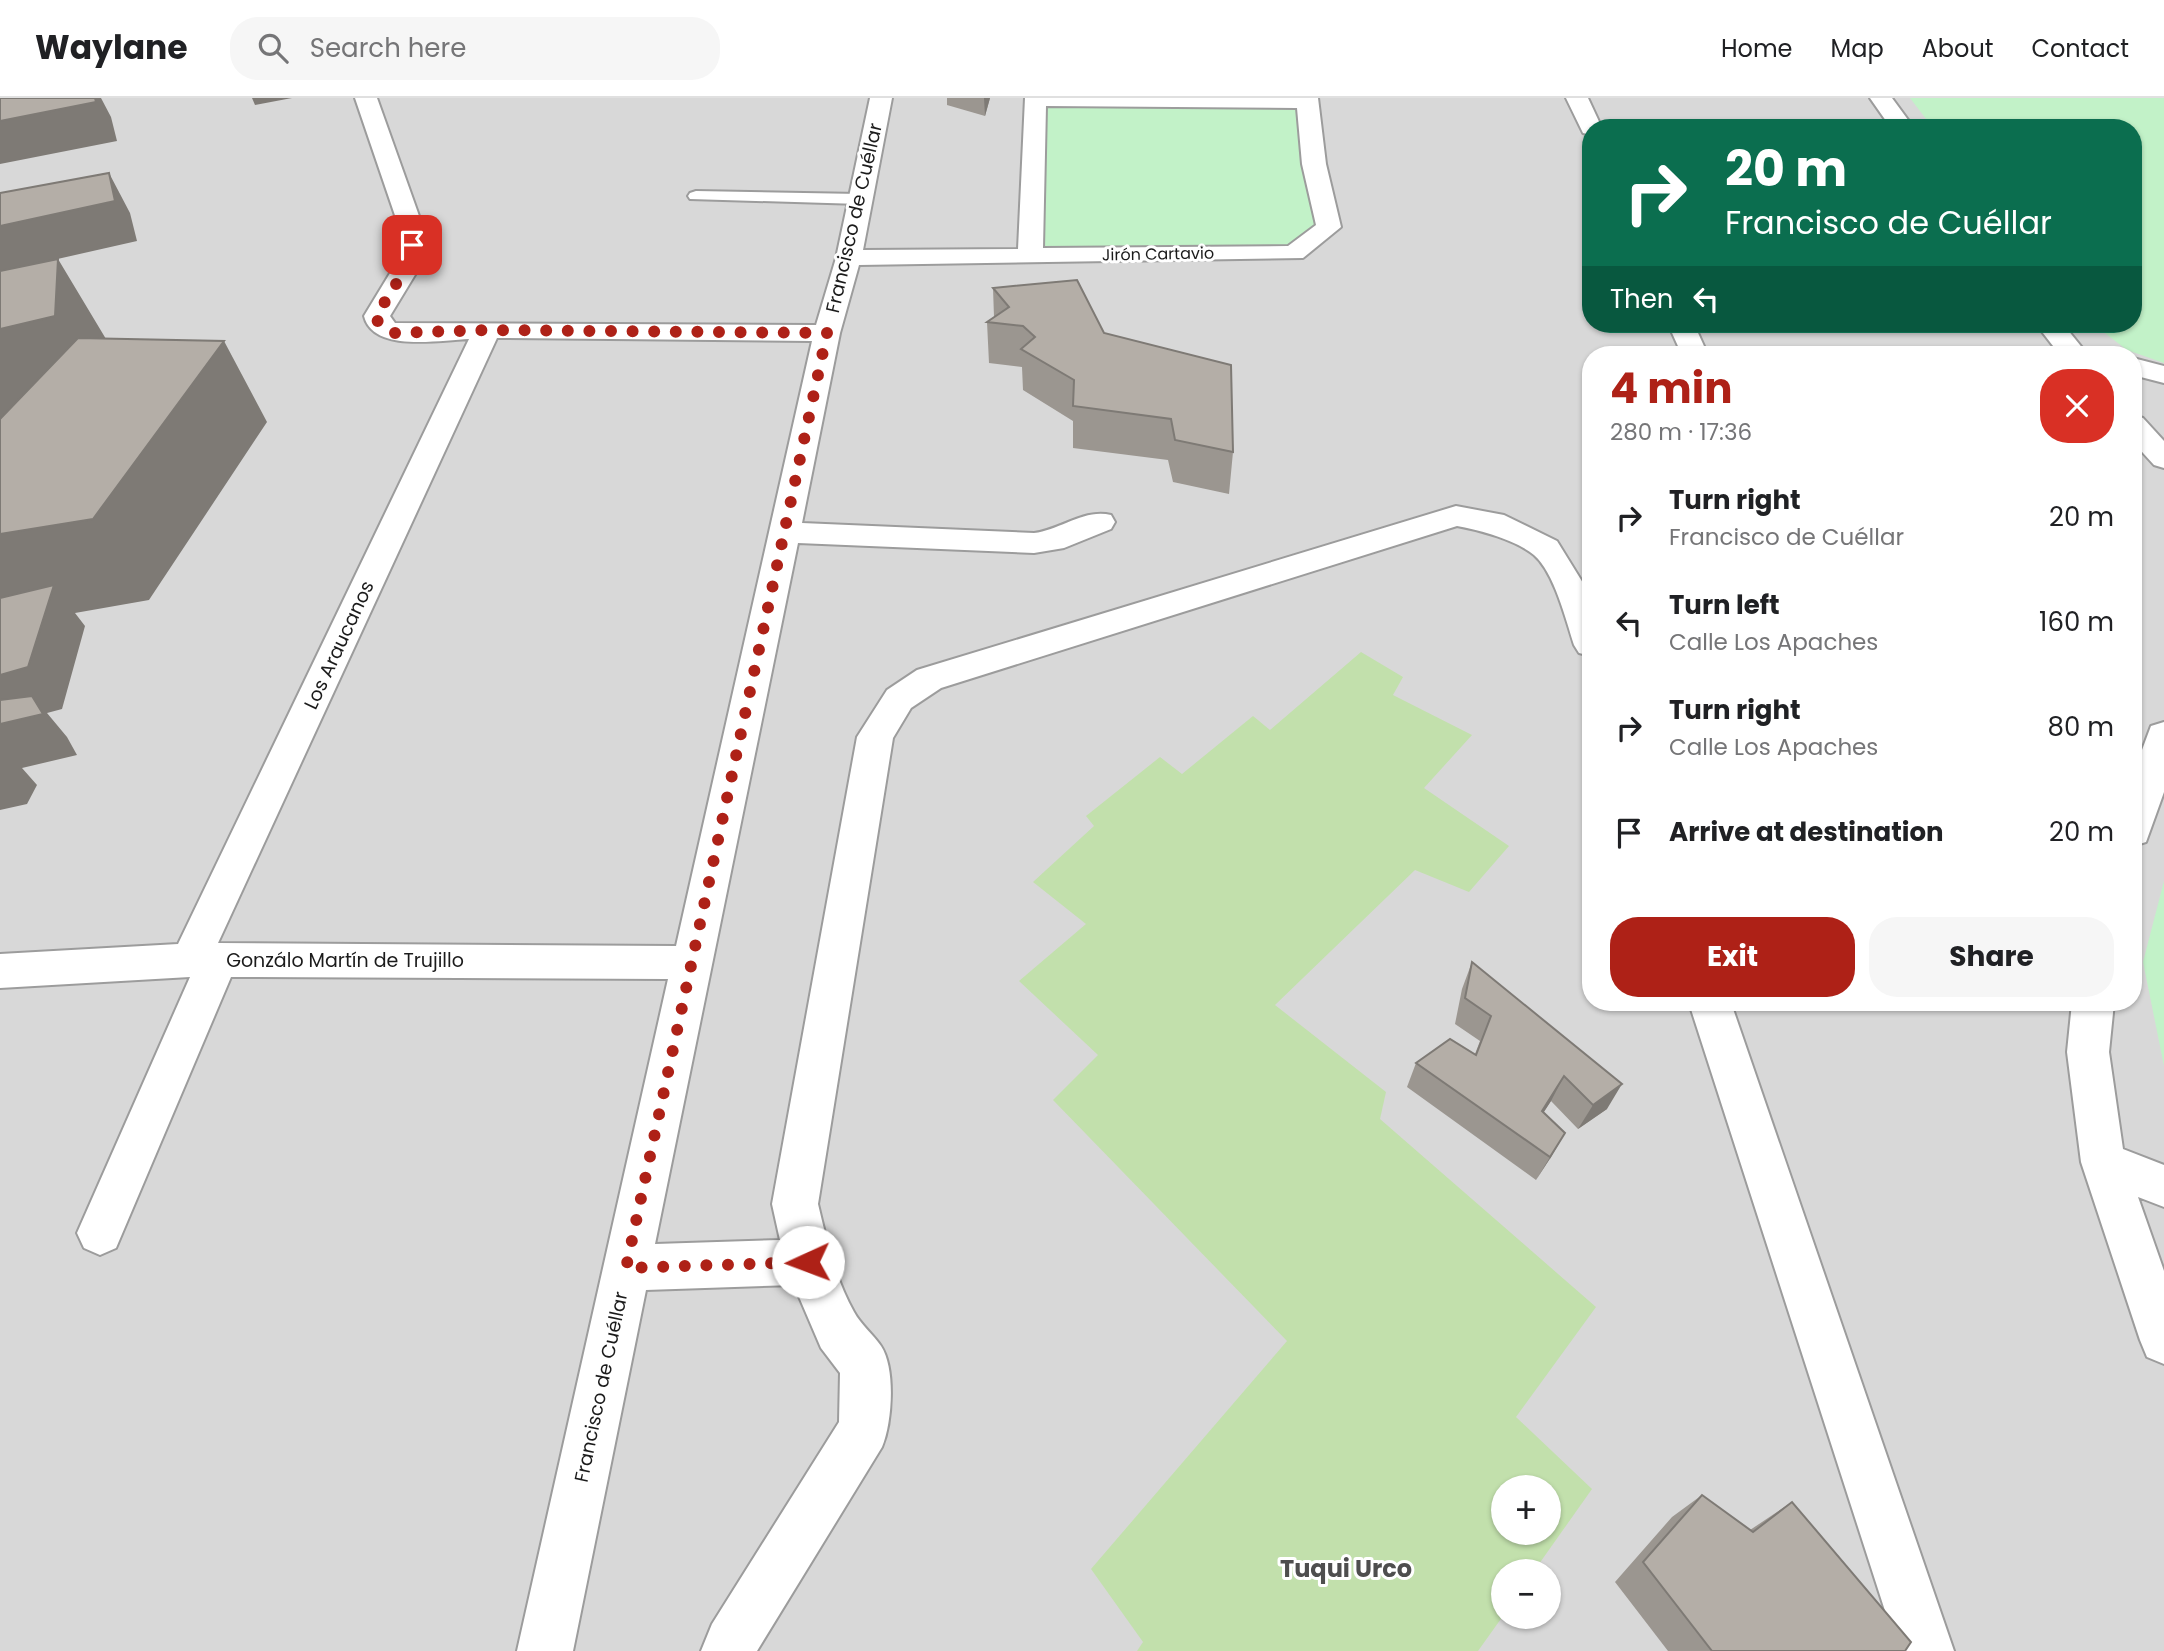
<!DOCTYPE html>
<meta charset="utf-8">
<style>
:root{--surface:#fff;--page:#f6f6f6;--text:#202124;--muted:#757577;--line:#e0e0e0;--accent:#ae2117}
body{margin:0;font-family:Poppins,sans-serif;background:var(--page);color:var(--text);height:100vh;display:flex;flex-direction:column;font-size:26px;white-space:nowrap}
*{box-sizing:border-box;margin:0}
p{font-size:23px;color:var(--muted)}
.icon{flex:none;width:38px;height:38px;fill:none;stroke:currentColor;stroke-width:2;stroke-linecap:round;stroke-linejoin:round}
.map{position:relative;flex:1;overflow:hidden}
.panel{position:absolute;left:1582px;top:248px;width:560px;height:665px;display:flex;flex-direction:column;background:var(--surface);border-radius:28px;box-shadow:0 2px 5px #0004}
.panel>*{flex:none}
.top-card{position:absolute;left:1582px;top:21px;width:560px;height:214px;border-radius:28px;box-shadow:0 2px 5px #0004;background:#0b6e4f;color:#fff;overflow:hidden}
.tools{position:absolute;left:1491px;top:1377px;display:grid;gap:14px}
.tools a{display:grid;place-items:center;width:70px;height:70px;border-radius:50%;background:var(--surface);box-shadow:0 2px 5px #0004;font-size:35px}
.pin{position:absolute;display:grid;place-items:center;width:60px;height:60px;color:#fff;margin:-30px;border-radius:14px;box-shadow:0 4px 10px #0006}
.me{position:absolute;width:77px;margin:-38px;rotate:268deg;stroke-linejoin:round;filter:drop-shadow(0 0 5px #0008)}
.turn{display:flex;align-items:center;gap:24px;height:147px;padding:0 28px;font-size:32px}
.turn .icon{width:91px;height:91px;stroke-width:2.5}
.turn b{display:block;font-size:49px;line-height:60px}
.then{display:flex;align-items:center;height:66px;padding:0 28px;background:#0003;gap:14px;font-size:26px}
.round{display:grid;place-items:center;flex:none;width:74px;height:74px;border-radius:28px;background:var(--page)}
.headline{display:flex;align-items:center;justify-content:space-between;height:119px;padding:0 28px}
h1{font-size:42px;font-weight:700;line-height:52px;color:var(--accent)}
.primary-button{display:flex;gap:14px;margin-top:auto;padding:14px 28px}
.primary-button a{flex:1;height:80px;border-radius:28px;background:var(--accent);color:#fff;font-size:28px;font-weight:700;line-height:80px;text-align:center}
.primary-button a+a{background:var(--page);color:var(--text)}
ul{padding:0;list-style:none}
li{display:flex;align-items:center;gap:21px;height:105px;padding:0 28px}
li div{flex:1}
li b{display:block;font-size:26px}
li em{font-style:normal}
header{display:flex;align-items:center;gap:42px;box-sizing:border-box;height:98px;padding:0 35px;background:var(--surface);border-bottom:2px solid var(--line)}
header strong{font-size:33px}
nav{display:flex;gap:38px;margin-inline-start:auto;font-size:24px}
.search{width:490px;height:63px;background:var(--page);display:flex;align-items:center;gap:18px;box-sizing:border-box;padding:0 24px;border-radius:28px;color:var(--muted);font-size:26px}
.map>svg:first-child{display:block}
.residential{fill:#d8d8d8;fill-rule:evenodd}
.grass{fill:#c2e0ac;fill-rule:evenodd}
.park{fill:#c2f2c8}
.lines{fill:none;stroke-linecap:round;stroke-linejoin:round}
.lane-casing{stroke:#9c9c9c;stroke-width:4}
.street-casing{stroke:#9c9c9c;stroke-width:4}
.lane{fill:#fff;fill-rule:evenodd}
.street{fill:#fff;fill-rule:evenodd}
.wall{fill:#9b9690}
.shaded-wall{fill:#7e7a75}
.building{fill:#b4aea7;stroke:#7e7a75;stroke-width:2}
.route{stroke:#ae2117;stroke-width:12;stroke-dasharray:0 21.6}
.labels{text-anchor:middle;dominant-baseline:central;stroke-width:6;stroke-linejoin:round;paint-order:stroke}
.far-street-label{font-size:16px;fill:#1b1b1b;stroke:#fff}
.street-label{font-size:19px;fill:#1b1b1b;stroke:#fff}
.near-neighbourhood-label{font-size:24px;font-weight:bold;fill:#4e4e4e;stroke:#fff}
</style>
<header>
<strong>Waylane</strong>
<div class="search"><svg class="icon" aria-label="search" viewBox="0 0 24 24"><circle cx="10" cy="10" r="6"/><path d="M15 15l6 6"/></svg>Search here</div>
<nav><a>Home</a><a>Map</a><a>About</a><a>Contact</a></nav>
</header>
<div class="map">
<svg width="2164" height="1553" viewBox="0 0 2164 1553">
<rect width="100%" height="100%" fill="#ebe8e1"/>
<path class="residential" d="M 0,0 L 2164,0 L 2164,1553 L 0,1553 ZM 1591,30 L 2133,30 L 2133,226 L 1591,226 ZM 1591,257 L 2133,257 L 2133,905 L 1591,905 ZM 1503,1390 L 1549,1390 L 1549,1435 L 1503,1435 ZM 1503,1474 L 1549,1474 L 1549,1519 L 1503,1519 Z"/>
<path class="grass" d="M 1361,554 L 1403,579 L 1393,597 L 1472,637 L 1424,690 L 1509,748 L 1469,794 L 1415,772 L 1275,907 L 1386,994 L 1380,1021 L 1596,1209 L 1516,1319 L 1592,1391 L 1534,1473 L 1503,1474 L 1503,1518 L 1478,1553 L 1137,1553 L 1143,1544 L 1091,1471 L 1287,1243 L 1053,1002 L 1098,957 L 1019,883 L 1086,826 L 1033,784 L 1094,728 L 1086,718 L 1160,659 L 1182,676 L 1253,618 L 1270,632 ZM 1503,1390 L 1549,1390 L 1549,1435 L 1503,1435 Z"/>
<path class="park" d="M 1910,0 L 2164,0 L 2164,265 L 2127,252 L 2093,226 L 2133,226 L 2133,30 L 1933,30 Z
M 1035,1 L 1308,4 L 1329,129 L 1294,155 L 1030,158 Z
M 2164,783 L 2164,968 L 2143,864 Z"/>
<g class="lines">
<defs>
<path id="lane" d="M 696,93 L 860,96 L 868,101 L 860,106 L 690,101 L 688,98 L 690,95 Z"/>
<path id="street" d="M 355,0 L 377,0 L 424,132 L 424,162 L 390,218 L 395,225 L 816,227 L 836,160 L 870,0 L 892,0 L 863,152 L 1018,151 L 1025,0 L 1318,0 L 1326,66 L 1341,129 L 1303,160 L 859,167 L 840,235 L 802,425 L 1034,435 C 1060,432 1085,410 1111,417 L 1115,424 L 1111,431 L 1064,450 L 1034,455 L 798,445 L 655,1146 L 780,1142 L 772,1106 L 857,639 L 887,592 L 917,572 L 1456,408 L 1504,417 L 1557,443 L 1591,498 L 1591,558 L 1579,555 L 1574,547 C 1566,522 1554,474 1534,457 C 1516,442 1480,432 1457,428 L 941,590 L 911,610 L 893,640 L 818,1106 C 827,1144 835,1180 854,1214 C 861,1227 873,1236 881,1248 C 896,1271 892,1325 882,1349 L 757,1553 L 701,1553 L 712,1526 L 839,1324 L 840,1275 L 821,1250 L 794,1187 L 646,1192 L 573,1553 L 517,1553 L 668,881 L 231,879 L 116,1150 L 100,1157 L 84,1150 L 77,1135 L 190,879 L 0,890 L 0,856 L 178,846 L 469,241 C 440,242 373,255 364,218 L 398,162 L 400,132 ZM 1046,8 L 1297,10 L 1302,66 L 1316,127 L 1288,148 L 1043,150 ZM 497,240 L 812,243 L 676,848 L 218,845 Z
M 1566,0 L 1588,0 L 1602,30 L 1591,30 L 1591,37 L 1583,35 Z
M 1870,0 L 1892,0 L 1914,30 L 1891,30 Z
M 1668,226 L 1694,226 L 1708,257 L 1682,257 Z
M 2036,226 L 2063,226 L 2088,257 L 2060,257 Z
M 2133,260 L 2164,268 L 2164,285 L 2133,277 Z
M 2133,317 L 2143,320 L 2164,343 L 2164,370 L 2154,367 L 2133,344 Z
M 2164,624 L 2164,694 L 2146,744 L 2133,748 L 2133,676 L 2151,628 Z
M 1689,905 L 1731,905 L 1954,1553 L 1898,1553 Z
M 2072,905 L 2114,905 L 2109,954 L 2123,1051 L 2164,1067 L 2164,1109 L 2138,1099 L 2164,1173 L 2164,1266 L 2147,1259 L 2140,1242 L 2081,1064 L 2067,954 Z"/>
</defs>
<use href="#lane" class="lane-casing"/>
<use href="#street" class="street-casing"/>
<use href="#lane" class="lane"/>
<use href="#street" class="street"/>
</g>
<path class="wall" d="M 947,0 L 990,0 L 985,18 L 947,7 Z
M 993,190 L 1104,235 L 1233,354 L 1229,396 L 1173,384 L 1168,362 L 1073,350 L 1073,323 L 1023,292 L 1022,269 L 989,265 L 987,224 L 994,219 Z
M 1472,864 L 1607,1011 L 1578,1031 L 1551,1003 L 1543,1015 L 1551,1059 L 1536,1082 L 1407,989 L 1416,965 L 1475,956 L 1480,943 L 1455,926 L 1462,891 Z
M 1702,1397 L 1750,1432 L 1792,1404 L 1905,1553 L 1668,1553 L 1615,1484 L 1672,1419 Z"/>
<path class="shaded-wall" d="M 95,0 L 101,0 L 111,19 L 117,43 L 0,66 L 0,23 Z
M 252,0 L 292,0 L 255,7 Z
M 984,0 L 990,0 L 985,18 Z
M 109,75 L 130,115 L 137,143 L 0,174 L 0,128 Z
M 58,161 L 106,241 L 0,325 L 0,231 Z
M 224,243 L 267,324 L 149,502 L 75,515 L 85,528 L 62,611 L 47,615 L 67,639 L 77,657 L 22,670 L 37,687 L 27,706 L 0,676 L 0,436 Z
M 0,676 L 27,706 L 0,712 Z
M 1564,978 L 1551,1003 L 1529,1037 L 1542,1013 Z
M 1622,986 L 1607,1011 L 1578,1031 L 1593,1007 Z
M 1565,1035 L 1551,1059 L 1536,1082 L 1550,1059 Z"/>
<path class="building" d="M 0,0 L 95,0 L 96,4 L 0,23 Z
M 109,75 L 115,103 L 0,128 L 0,95 Z
M 58,161 L 55,218 L 0,231 L 0,173 Z
M 1077,182 L 1104,235 L 1231,267 L 1233,354 L 1175,342 L 1171,321 L 1073,308 L 1074,282 L 1021,251 L 1035,239 L 1023,228 L 987,224 L 1009,209 L 993,190 Z
M 78,240 L 224,243 L 93,421 L 0,436 L 0,321 Z
M 54,487 L 28,569 L 0,577 L 0,500 Z
M 32,598 L 43,616 L 0,626 L 0,602 Z
M 1472,864 L 1622,986 L 1593,1007 L 1564,978 L 1542,1013 L 1565,1035 L 1550,1059 L 1416,965 L 1450,941 L 1476,957 L 1491,918 L 1465,900 Z
M 1702,1397 L 1753,1434 L 1792,1404 L 1911,1544 L 1905,1553 L 1712,1553 L 1643,1464 Z"/>
<g class="lines">
<path class="route" d="M 412,147 L 411,162 L 376,218 C 378,229 386,231 395,235 L 487,232 L 827,235 L 626,1170 L 808,1164"/>
</g>
<g class="labels">
<g class="far-street-label">
<text transform="translate(1158 156) rotate(-1)">Jirón Cartavio</text>
</g>
<g class="street-label">
<text transform="translate(854 120) rotate(-77)">Francisco de Cuéllar</text>
<text transform="translate(339 547) rotate(-65)">Los Araucanos</text>
<text x="345" y="862">Gonzálo Martín de Trujillo</text>
<text transform="translate(601 1289) rotate(-78)">Francisco de Cuéllar</text>
</g>
<g class="near-neighbourhood-label">
<text x="1346" y="1470">Tuqui Urco</text>
</g>
</g>
</svg>
<div class="tools">
<a>+</a>
<a>−</a>
</div>
<div class="pin" style="left:412px;top:147px;background:#d93025"><svg class="icon" aria-label="arrive" viewBox="0 0 24 24"><path d="M6 21V4h12l-3 4 3 4H6"/></svg></div>
<svg class="me" style="left:808px;top:1164px" viewBox="-20 -20 40 40"><circle r="19" fill="#fff"/><path d="M0-13L10 11 0 6-10 11z" fill="#ae2117"/></svg>
<div class="top-card">
<div class="turn"><svg class="icon" aria-label="right" viewBox="0 0 24 24"><path d="M7 20v-9h11M14 6l5 5-5 5"/></svg><div><b>20 m</b>Francisco de Cuéllar</div></div>
<div class="then">Then<svg class="icon" aria-label="left" viewBox="0 0 24 24"><path d="M17 20v-9H6M10 6l-5 5 5 5"/></svg></div>
</div>
<section class="panel">
<div class="headline"><div><h1>4 min</h1><p>280 m · 17:36</p></div><a class="round" style="background:#d93025;color:#fff"><svg class="icon" aria-label="close" viewBox="0 0 24 24"><path d="M6 6l12 12M18 6L6 18"/></svg></a></div>
<ul>
<li><svg class="icon" aria-label="right" viewBox="0 0 24 24"><path d="M7 20v-9h11M14 6l5 5-5 5"/></svg><div><b>Turn right</b><p>Francisco de Cuéllar</p></div><em>20 m</em></li>
<li><svg class="icon" aria-label="left" viewBox="0 0 24 24"><path d="M17 20v-9H6M10 6l-5 5 5 5"/></svg><div><b>Turn left</b><p>Calle Los Apaches</p></div><em>160 m</em></li>
<li><svg class="icon" aria-label="right" viewBox="0 0 24 24"><path d="M7 20v-9h11M14 6l5 5-5 5"/></svg><div><b>Turn right</b><p>Calle Los Apaches</p></div><em>80 m</em></li>
<li><svg class="icon" aria-label="arrive" viewBox="0 0 24 24"><path d="M6 21V4h12l-3 4 3 4H6"/></svg><div><b>Arrive at destination</b></div><em>20 m</em></li>
</ul>
<div class="primary-button"><a>Exit</a><a>Share</a></div>
</section>
</div>
